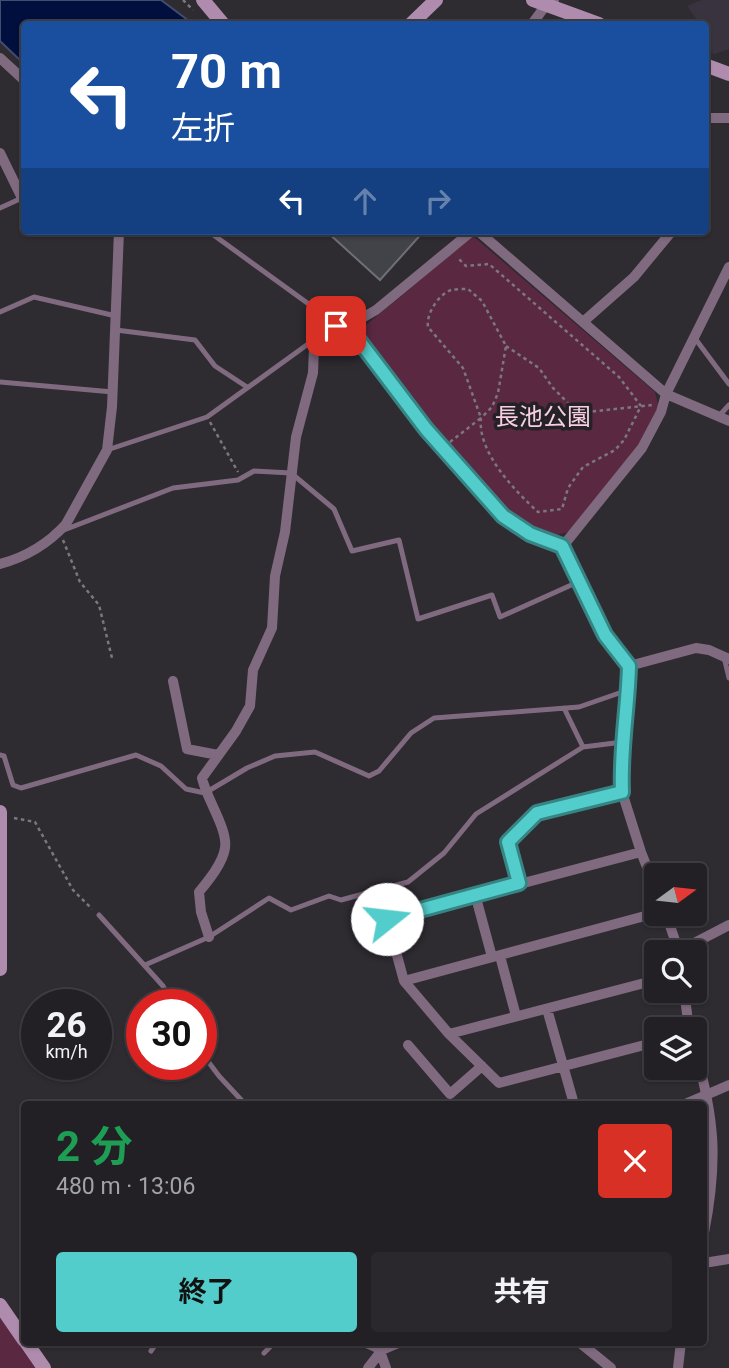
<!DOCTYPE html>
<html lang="ja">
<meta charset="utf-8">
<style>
:root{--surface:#222025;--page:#2a282d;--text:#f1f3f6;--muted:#a2a3a7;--line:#3f3e42;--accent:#53cdcb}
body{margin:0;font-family:Roboto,"Noto Sans JP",sans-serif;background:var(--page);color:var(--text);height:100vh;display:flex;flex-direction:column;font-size:26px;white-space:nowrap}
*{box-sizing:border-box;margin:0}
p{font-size:23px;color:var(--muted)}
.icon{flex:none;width:38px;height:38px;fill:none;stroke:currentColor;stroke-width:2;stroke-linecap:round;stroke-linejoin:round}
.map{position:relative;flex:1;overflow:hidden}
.sheet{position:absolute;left:21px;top:1101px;width:686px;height:245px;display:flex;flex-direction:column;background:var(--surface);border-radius:7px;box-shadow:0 2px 5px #0004,0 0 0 2px var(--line)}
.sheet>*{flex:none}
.banner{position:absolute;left:21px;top:21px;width:688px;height:214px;border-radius:7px;box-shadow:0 2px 5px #0004,0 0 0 2px var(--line);background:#1a4fa0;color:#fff;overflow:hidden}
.needle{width:46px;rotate:75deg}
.buttons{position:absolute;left:644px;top:863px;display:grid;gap:14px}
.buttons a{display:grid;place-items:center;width:63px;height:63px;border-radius:7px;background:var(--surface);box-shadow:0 2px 5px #0004,0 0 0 2px var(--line);font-size:35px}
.speed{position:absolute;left:21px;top:989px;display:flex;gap:14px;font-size:35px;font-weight:700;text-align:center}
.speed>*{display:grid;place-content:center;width:91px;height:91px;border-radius:50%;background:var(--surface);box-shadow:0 2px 5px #0004,0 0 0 2px var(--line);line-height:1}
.speed small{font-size:18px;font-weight:400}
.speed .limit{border:10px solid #d22;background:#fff;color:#111}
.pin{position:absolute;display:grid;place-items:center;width:60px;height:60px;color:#fff;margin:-30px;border-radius:14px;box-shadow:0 4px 10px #0006}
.me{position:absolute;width:77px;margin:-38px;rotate:74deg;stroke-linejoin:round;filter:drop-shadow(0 0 5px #0008)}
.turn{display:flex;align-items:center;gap:24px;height:147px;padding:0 35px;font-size:32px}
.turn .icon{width:91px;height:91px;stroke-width:2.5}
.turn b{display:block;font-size:49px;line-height:60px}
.lanes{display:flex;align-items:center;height:66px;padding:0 35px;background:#0003;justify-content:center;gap:35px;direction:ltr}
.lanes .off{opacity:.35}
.round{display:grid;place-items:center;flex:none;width:74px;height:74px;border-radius:7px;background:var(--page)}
.headline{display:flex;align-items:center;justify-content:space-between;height:119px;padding:0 35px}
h1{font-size:42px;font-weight:700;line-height:52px;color:#1e9e55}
.primary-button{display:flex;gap:14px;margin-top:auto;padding:14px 35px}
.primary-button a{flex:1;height:80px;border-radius:7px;background:var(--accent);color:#111;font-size:28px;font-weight:700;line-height:80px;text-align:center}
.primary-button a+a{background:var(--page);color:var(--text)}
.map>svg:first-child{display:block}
.built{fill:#38333e}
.green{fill:#5b2842}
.water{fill:#000f3e;stroke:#424c6e;stroke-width:2}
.building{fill:#424249;stroke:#6f7077;stroke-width:2}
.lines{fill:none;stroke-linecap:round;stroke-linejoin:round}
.path{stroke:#7a787d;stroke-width:2.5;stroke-dasharray:3.5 3.5;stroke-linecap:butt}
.lane{stroke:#806a7f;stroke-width:5}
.street{stroke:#806a7f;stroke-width:10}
.secondary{stroke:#af8cae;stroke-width:14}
.route-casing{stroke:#368584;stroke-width:18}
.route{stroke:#53cdcb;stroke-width:12}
.labels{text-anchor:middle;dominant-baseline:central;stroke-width:7;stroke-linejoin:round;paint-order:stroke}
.park-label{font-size:24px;fill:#f7cfe0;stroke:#242127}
</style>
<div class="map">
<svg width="729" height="1368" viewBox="0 0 729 1368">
<rect width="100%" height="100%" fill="#2e2b31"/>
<path class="built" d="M 702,0 L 729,0 L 729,49 L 715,54 L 705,51 L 705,24 L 700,24 L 687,6 Z"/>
<path class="green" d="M 473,236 L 655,392 L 659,409 L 639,446 L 569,532 L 551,536 L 532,531 L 505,513 L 429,426 L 359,331 Z
M 0,1311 L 41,1368 L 0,1368 Z"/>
<path class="water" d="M 0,0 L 161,0 L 193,24 L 24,24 L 24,64 L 0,41 Z"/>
<path class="building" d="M 326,231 L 424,231 L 380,280 Z"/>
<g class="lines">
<path class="path" d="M 183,0 L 193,10
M 506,346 L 539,368 L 553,388 L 569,404 L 588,412 L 652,405
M 210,422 L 238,472
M 450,442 L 481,418 L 463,368 L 428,327 C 426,314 438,295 451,290 C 456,289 463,289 468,289 L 482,301 L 506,346 L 498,393 L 492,407 L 481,418 C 477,452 515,491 538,512 L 562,509 L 568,488 L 583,467 L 615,450 L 624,440 L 641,406 L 619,377 L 489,264 L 466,266 L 458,258
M 63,540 L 80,582 L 99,605 L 112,658
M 14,818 L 35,822 L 73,890 L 92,909"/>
<path class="lane" d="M 0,208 L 22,198
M 208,231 L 328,318 L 335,325
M 0,312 L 34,297 L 116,316
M 116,330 L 195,340 L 215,366 L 247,387
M 694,337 L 729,384
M 0,382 L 113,392
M 719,416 L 729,405
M 107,450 L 207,417 L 315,339
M 64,530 L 173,488 L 238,480 L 254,471 L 291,473 L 334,509 L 352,551 L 399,540 L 418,619 L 492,595 L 500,617 L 578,582
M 724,657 L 729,678
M 564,708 L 583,747
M 0,755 L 4,756 L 13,785 L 21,788 L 136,755 L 161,766 L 186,789 L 205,793 L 247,768 L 275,756 L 315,752 L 369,776 L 379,771 L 411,733 L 434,718 L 579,707 L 628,690
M 99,915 L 163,986 L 173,1004
M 145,965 L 209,937 L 269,898 L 291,910 L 329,896 L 341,900 L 408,882 L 444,853 L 476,814 L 583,747 L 623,742
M 201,1052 L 219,1076 L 245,1104
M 151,1351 L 157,1342
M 264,1353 L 275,1342"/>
<path class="street" d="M 532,24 L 546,5 L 554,0
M 0,58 L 24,80
M 705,118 L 729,118
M 0,153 L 22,198
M 478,231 L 666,394 L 729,421
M 583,322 L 634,277 L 672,231
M 348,326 L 426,429 L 503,516 L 530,534 L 563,546 L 605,635 L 629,666 L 625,729 L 620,761 L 622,792 L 641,852 L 656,890
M 563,546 L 642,448 L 661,412 L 666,394 L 729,267
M 0,564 C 26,557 48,544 66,524 L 107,450 L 112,407 L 119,231
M 629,666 L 696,648 L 709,650 L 729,659
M 173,681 L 187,749 L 218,755
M 641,852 L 387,919 L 404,981 L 449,1034 L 499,1083 L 656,1042
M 519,883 L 508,842 L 537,813 L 622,792
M 475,894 L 492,957
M 666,914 L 679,952
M 209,937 L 201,912 L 199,892 C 208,881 223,863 225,848 C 228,829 206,798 202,778 L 236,731 L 250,706 L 253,670 L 272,628 L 275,576 L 285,532 L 296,437 L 313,373 L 314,347 L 318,337 L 336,326 L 348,326 L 376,310 L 472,231
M 679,951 L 729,925
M 500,956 L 516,1016
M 404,981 L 656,913
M 684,990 L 689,1029
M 547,1009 L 574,1104
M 449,1034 L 656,980
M 408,1045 L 450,1094 L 482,1066
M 695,1049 C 715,1120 718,1161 704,1233
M 685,1104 L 729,1085
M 704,1263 L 729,1259
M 364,1342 L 382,1350 L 401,1342
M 579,1342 L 611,1368
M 381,1354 L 386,1368
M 368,1368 L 382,1350
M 678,1368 L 681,1342"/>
<path class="secondary" d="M 203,0 L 223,24
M 533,0 L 599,24
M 411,24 L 436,0
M 705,65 L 729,74
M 0,812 L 0,969
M 0,1305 L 24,1340
M 26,1342 L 44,1368"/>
</g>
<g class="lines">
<defs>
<path id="route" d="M 336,326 L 348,326 L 426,429 L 503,516 L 530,534 L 562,546 L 605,635 L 629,666 C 628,708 620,749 622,792 L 537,813 L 508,842 L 519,883 L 387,919"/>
</defs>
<use href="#route" class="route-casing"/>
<use href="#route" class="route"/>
</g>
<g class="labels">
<g class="park-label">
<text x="543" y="417">長池公園</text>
</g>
</g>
</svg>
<div class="buttons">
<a><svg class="needle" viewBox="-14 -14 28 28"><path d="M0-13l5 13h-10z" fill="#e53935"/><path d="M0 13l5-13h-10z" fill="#a2a3a7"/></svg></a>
<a><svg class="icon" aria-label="search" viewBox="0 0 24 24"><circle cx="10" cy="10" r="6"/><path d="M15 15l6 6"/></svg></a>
<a><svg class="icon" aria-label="layers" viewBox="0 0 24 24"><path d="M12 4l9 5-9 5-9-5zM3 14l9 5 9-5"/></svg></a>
</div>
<div class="speed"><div>26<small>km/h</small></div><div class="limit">30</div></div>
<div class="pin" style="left:336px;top:326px;background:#d93025"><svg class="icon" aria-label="arrive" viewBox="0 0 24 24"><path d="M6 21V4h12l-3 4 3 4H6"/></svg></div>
<svg class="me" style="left:387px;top:919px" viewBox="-20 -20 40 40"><circle r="19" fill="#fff"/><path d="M0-13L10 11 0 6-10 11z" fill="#53cdcb"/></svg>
<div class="banner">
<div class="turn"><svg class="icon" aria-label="left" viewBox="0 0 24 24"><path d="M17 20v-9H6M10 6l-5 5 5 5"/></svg><div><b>70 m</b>左折</div></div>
<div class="lanes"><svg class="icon" aria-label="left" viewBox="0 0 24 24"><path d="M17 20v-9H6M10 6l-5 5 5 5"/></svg><svg class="icon off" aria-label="ahead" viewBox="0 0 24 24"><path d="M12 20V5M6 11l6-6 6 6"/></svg><svg class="icon off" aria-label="right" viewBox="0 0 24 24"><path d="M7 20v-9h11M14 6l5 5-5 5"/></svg></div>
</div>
<section class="sheet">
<div class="headline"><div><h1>2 分</h1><p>480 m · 13:06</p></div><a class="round" style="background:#d93025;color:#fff"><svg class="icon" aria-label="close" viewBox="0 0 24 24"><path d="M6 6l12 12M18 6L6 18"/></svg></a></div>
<div class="primary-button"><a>終了</a><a>共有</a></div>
</section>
</div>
